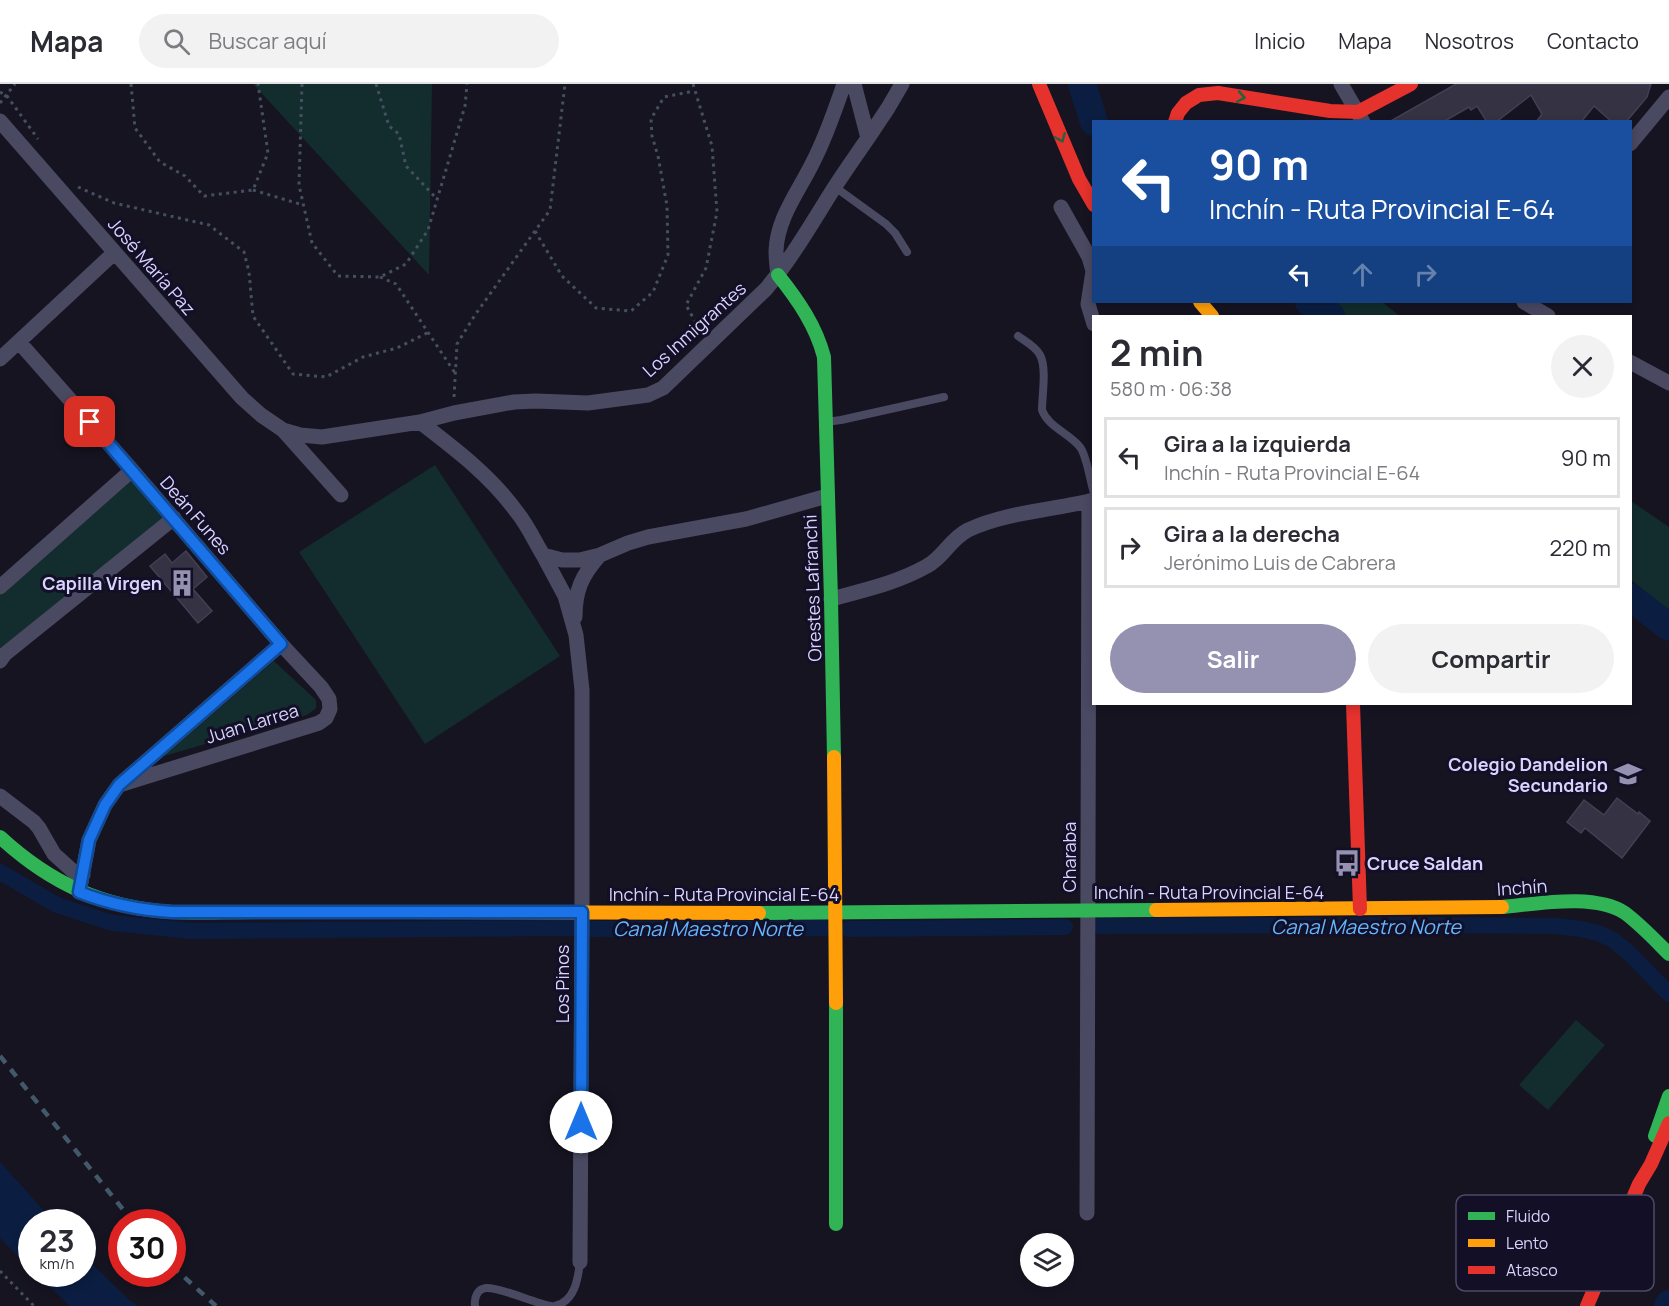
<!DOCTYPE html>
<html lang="es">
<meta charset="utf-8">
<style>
:root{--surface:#fff;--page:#f2f2f3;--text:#2b2b33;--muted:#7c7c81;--line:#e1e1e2;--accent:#9591b1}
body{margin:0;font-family:Manrope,sans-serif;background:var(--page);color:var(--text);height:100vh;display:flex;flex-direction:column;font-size:22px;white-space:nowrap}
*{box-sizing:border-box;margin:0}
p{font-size:20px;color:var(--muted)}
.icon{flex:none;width:33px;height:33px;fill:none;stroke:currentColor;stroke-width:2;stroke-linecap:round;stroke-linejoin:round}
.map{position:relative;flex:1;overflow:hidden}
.details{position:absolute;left:1092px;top:231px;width:540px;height:390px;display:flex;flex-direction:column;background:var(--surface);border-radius:0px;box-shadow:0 3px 9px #0003}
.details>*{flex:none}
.top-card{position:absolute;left:1092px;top:36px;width:540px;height:183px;border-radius:0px;box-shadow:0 3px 9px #0003;background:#1a4fa0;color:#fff;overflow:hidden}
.tools{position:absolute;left:1020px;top:1149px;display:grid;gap:12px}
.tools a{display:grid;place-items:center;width:54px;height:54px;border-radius:50%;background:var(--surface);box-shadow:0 3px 9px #0003;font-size:30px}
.speed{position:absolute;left:18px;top:1125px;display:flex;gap:12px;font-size:30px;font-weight:700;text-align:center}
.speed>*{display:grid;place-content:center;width:78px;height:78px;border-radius:50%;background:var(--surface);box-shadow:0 3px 9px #0003;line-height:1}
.speed small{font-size:15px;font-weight:400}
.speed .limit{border:9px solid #d22;background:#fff;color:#111}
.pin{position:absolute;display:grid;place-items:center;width:51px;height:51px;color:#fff;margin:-26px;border-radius:12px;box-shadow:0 3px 9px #0006}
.me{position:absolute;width:66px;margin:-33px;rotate:0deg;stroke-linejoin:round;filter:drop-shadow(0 0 4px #0008)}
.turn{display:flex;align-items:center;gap:21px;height:126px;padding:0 18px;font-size:27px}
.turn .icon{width:78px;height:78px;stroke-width:2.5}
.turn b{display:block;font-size:42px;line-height:51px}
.lanes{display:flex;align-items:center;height:57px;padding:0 18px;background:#0003;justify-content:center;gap:30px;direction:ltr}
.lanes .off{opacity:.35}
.round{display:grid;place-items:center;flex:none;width:63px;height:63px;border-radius:32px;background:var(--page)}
.overview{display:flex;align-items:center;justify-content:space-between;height:102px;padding:0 18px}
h1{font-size:36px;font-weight:700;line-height:45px}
.action{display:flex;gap:12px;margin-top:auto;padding:12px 18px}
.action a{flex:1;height:69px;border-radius:36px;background:var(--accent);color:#fff;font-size:24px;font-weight:700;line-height:69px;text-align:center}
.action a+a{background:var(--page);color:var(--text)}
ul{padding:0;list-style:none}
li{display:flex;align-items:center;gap:18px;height:81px;margin:0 12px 9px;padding:0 6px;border:3px solid var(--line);border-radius:0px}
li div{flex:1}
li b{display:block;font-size:22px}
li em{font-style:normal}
header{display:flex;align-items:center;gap:36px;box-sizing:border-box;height:84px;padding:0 30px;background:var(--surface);border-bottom:2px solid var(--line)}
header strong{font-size:28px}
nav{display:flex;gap:33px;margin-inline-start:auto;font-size:21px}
.search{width:420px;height:54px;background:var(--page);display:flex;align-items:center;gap:15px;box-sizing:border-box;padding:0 21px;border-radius:33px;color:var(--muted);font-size:22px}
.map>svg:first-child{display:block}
.green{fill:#132c2d}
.water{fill:#0b1e41}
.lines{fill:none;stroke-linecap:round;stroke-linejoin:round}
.canal{stroke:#0b1e41;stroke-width:16}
.river{stroke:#0b1e41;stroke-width:28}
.building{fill:#343243;stroke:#433f54;stroke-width:1.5}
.path{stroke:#44505f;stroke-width:3;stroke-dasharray:3 4.5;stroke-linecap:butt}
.lane{stroke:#4a4962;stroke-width:8}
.street{stroke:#4a4962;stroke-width:15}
.fast{stroke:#30b455;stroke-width:14}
.slow{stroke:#ff9f0a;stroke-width:14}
.jam{stroke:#e5322d;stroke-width:14}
.rail{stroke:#43596b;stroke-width:4.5;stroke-dasharray:9 8;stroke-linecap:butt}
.oneway{stroke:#22623e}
.route-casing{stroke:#114b97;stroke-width:15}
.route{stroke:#1a73e8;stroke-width:10}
.labels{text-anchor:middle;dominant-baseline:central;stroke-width:6;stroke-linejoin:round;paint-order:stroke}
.street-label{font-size:18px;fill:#d9d4ff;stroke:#130f26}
.poi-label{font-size:18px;font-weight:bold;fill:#d9d4ff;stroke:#130f26;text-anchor:end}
.water-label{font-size:20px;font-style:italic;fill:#62b6ff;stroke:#130f26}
.key{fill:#130f26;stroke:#4e4a67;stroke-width:1.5}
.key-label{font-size:16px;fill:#d9d4ff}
</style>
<header>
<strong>Mapa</strong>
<div class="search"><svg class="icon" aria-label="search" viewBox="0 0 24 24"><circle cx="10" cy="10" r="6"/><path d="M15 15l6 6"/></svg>Buscar aquí</div>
<nav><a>Inicio</a><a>Mapa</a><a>Nosotros</a><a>Contacto</a></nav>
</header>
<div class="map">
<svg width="1669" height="1222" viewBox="0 0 1669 1222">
<rect width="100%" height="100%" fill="#161421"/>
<path class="green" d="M 253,0 L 432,0 L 429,191 Z
M 1313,218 L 1382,218 L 1400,232 L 1337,232 Z
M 435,381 L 560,572 L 425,660 L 299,468 Z
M 132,386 L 174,434 L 0,565 L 0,503 Z
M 1631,417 L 1669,443 L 1669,527 L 1631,496 Z
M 274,577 L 316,616 L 316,624 L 307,631 L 164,672 Z
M 1576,936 L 1605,961 L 1548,1026 L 1519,1001 Z"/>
<path class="water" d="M 0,1078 L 54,1138 L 32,1138 L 31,1185 L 0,1154 Z
M 83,1171 L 129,1216 L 138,1222 L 70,1222 L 36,1190 L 82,1190 Z"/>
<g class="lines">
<path class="canal" d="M 0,788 L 57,821 L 112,839 L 192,847 L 571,844
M 1099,842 L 1420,841 L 1556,842 L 1581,845 L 1598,849 L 1613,856 L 1627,867 L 1669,910
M 591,845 L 824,844
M 849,845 L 1065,843"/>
<path class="river" d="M 1082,0 L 1094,38
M 1309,218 L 1331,232
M 1630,513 L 1669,543
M 1668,1222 L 1669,1220"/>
</g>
<path class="building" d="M 1456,0 L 1651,0 L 1647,13 L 1626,38 L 1612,38 L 1594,22 L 1581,38 L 1536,38 L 1542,30 L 1531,11 L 1496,38 L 1487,38 L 1477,22 L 1471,26 L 1469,23 L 1443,38 L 1389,38 Z
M 186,467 L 207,493 L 193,505 L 212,527 L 198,539 L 150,482 L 165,470 L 172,479 Z
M 1617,714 L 1638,730 L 1639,728 L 1650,737 L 1622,774 L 1585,744 L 1581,749 L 1567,738 L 1584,716 L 1604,731 Z"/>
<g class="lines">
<path class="path" d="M 131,0 L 135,44 L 160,78 L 185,92 L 204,112 L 253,106 L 268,69 L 258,0
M 302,0 L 299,101 L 312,159 L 338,192 L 380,193 L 406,180 L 428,146 L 465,22 L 467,0
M 376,0 L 389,42 L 399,50 L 406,82 L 437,115
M 693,0 L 712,62 L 717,128 L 706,184 L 686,221 L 701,248
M 0,8 L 7,12 L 38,55
M 0,19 L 15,0
M 78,103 L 114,119 L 209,141 L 244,168 L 249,188 L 253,232 L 293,290 L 326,293 L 363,273 L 397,264 L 429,248
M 253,106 L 303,121
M 535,147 L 562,192 L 596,224 L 631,227 L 653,208 L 668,171 L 667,122 L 658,72 L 652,52 L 651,35 L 664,13 L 694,7
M 380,193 L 396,200 L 455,289
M 454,313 L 457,260 L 475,231 L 550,126 L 565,0
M 0,1187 L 34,1222"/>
<path class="lane" d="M 835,103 L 886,140 L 895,149 L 907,168
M 1018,252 C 1025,257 1036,263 1040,271 C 1047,284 1042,311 1042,326 C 1048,343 1069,349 1080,363 C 1087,372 1090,397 1094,409
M 826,338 L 841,336 L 944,313
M 475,1222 C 474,1214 477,1205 486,1204 C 500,1203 534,1219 551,1222
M 555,1222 C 575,1217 578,1195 580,1178"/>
<path class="street" d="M 1341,0 L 1363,38
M 0,37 L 242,314 L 261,331 L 283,346 L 341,411
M 868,54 L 888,24 L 902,0
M 1630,60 L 1669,13
M 1061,123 L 1089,173 L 1093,187 L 1088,220 L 1094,240
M 778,191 C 777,183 776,175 776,167 C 777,134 799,107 813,78 C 826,53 835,26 844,0
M 1524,218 L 1548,232
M 19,258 L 132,386 L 281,560 L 321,603 L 329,615 L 330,625 L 326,634 L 319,639 L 119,701
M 0,275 L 114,169
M 1630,278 L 1669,299
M 420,338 C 455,365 490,391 516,427 C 527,440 534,456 543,471 L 562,476 L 580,476 L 600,471 L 628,459 L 648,453 L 746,435 L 827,412
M 283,346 L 300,351 L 322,353 L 420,338 L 454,329 L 514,318 L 536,317 L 588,319 L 648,311 L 663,304 L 766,205 C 792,174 812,139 834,104 C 845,87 857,70 868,54 L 854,0
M 543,471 L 565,512 L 576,551 L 582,606 L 582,828 L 580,1178
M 0,503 L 132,386
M 831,515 C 864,506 897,499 927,482 C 944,473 950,455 968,446 C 1007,428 1053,426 1094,416
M 575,533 C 575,506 582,491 600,471
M 0,577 L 5,570 L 174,434
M 0,712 L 34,738 L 39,744 L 54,770 L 75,789 L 83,791
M 79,808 L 89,756 L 105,721 L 119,701 L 281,560
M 1087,1129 L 1089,417"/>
<path class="fast" d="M 778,191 C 798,216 816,242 824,273 L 831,515 L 834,673
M 0,753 C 50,799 103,824 172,828 C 200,829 227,828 255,828 C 305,828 355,828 406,828
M 1502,823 C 1537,820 1595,809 1625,829 C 1641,841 1655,856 1669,870
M 759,829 L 1156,826
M 836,919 L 836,1140
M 1655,1052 L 1669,1012"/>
<path class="slow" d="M 1200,218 L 1212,232
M 834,673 L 836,919
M 1156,826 L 1502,823
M 406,828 L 759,829"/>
<path class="jam" d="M 1039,0 L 1079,95 L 1094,121
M 1175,38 L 1178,29 L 1186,19 L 1199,11 L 1218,9 L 1330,27 L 1358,28 L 1411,0
M 1353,620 L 1360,825
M 1587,1222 L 1639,1100 L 1651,1080 L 1669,1039"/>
<path class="rail" d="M 0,972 L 133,1138
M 172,1182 L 216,1222"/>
</g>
<defs><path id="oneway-chevron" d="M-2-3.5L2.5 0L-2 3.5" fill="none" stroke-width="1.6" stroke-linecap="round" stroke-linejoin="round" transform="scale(1.5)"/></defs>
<g class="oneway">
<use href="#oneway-chevron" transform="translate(1241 13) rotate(9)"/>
<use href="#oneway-chevron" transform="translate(1061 54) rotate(67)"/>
</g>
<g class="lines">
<defs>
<path id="route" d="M 90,338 L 281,560 L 119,701 L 105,721 L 89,756 L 79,808 C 109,820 139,826 172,828 L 582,828 L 581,1038"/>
</defs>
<use href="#route" class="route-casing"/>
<use href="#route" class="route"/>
</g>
<defs>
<symbol id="building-bare" viewBox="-9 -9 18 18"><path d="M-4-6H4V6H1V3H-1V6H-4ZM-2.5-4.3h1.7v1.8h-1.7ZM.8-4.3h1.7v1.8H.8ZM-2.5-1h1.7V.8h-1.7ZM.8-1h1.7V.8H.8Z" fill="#9591b1" stroke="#130f26" stroke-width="2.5" paint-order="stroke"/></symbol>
<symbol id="school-bare" viewBox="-9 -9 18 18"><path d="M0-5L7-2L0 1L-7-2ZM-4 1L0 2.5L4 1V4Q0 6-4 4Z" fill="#9591b1" stroke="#130f26" stroke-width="2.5" paint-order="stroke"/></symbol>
<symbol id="bus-bare" viewBox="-9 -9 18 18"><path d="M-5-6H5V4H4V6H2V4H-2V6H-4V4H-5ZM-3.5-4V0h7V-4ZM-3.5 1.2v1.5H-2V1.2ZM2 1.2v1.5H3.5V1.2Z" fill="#9591b1" stroke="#130f26" stroke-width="2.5" paint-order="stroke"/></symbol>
</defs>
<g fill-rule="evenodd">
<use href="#building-bare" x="163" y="480" width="38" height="38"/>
<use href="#school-bare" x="1609" y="671" width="38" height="38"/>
<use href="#bus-bare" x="1328" y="760" width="38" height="38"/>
</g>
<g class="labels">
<g class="street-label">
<text transform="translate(152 182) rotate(49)">José María Paz</text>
<text transform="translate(694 245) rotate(-42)">Los Inmigrantes</text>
<text transform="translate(196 431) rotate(49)">Deán Funes</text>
<text transform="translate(812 504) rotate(-92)">Orestes Lafranchi</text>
<text transform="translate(252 639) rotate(-17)">Juan Larrea</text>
<text transform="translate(1069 773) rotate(-90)">Charaba</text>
<text transform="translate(1522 803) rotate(-4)">Inchín</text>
<text x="1209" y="808">Inchín - Ruta Provincial E-64</text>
<text x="724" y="810">Inchín - Ruta Provincial E-64</text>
<text transform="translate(562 900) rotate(-90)">Los Pinos</text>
</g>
<g class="poi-label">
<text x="162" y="499">Capilla Virgen</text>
<text x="1608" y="680">Colegio Dandelion<tspan x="1608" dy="21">Secundario</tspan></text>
<text x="1367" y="779" text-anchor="start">Cruce Saldan</text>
</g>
<g class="water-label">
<text x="1366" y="842">Canal Maestro Norte</text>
<text x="708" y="844">Canal Maestro Norte</text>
</g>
</g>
<rect x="1456" y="1111" width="198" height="96" rx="9" class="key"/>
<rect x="1468" y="1128" width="27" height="8" fill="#30b455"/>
<rect x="1468" y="1155" width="27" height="8" fill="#ff9f0a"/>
<rect x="1468" y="1182" width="27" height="8" fill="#e5322d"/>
<g class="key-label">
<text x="1506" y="1138">Fluido</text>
<text x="1506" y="1165">Lento</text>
<text x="1506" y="1192">Atasco</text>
</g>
</svg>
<div class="tools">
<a><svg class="icon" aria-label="layers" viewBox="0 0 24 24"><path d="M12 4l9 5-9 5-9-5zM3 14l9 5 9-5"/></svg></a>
</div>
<div class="speed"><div>23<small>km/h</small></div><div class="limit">30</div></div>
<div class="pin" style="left:90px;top:338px;background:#d93025"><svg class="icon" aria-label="arrive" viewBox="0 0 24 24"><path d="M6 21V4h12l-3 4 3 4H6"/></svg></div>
<svg class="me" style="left:581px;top:1038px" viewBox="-20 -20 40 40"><circle r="19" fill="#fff"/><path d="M0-13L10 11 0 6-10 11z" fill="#1a73e8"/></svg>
<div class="top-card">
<div class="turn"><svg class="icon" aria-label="left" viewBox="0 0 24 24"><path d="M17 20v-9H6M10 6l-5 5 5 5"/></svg><div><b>90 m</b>Inchín - Ruta Provincial E-64</div></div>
<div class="lanes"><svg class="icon" aria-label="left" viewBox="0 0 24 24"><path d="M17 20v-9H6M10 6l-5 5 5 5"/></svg><svg class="icon off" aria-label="ahead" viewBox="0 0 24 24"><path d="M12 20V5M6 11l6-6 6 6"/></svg><svg class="icon off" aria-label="right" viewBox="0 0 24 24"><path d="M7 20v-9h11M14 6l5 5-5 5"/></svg></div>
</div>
<section class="details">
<div class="overview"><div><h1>2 min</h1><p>580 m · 06:38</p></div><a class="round"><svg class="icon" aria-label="close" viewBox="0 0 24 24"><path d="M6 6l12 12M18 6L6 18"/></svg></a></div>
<ul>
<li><svg class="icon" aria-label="left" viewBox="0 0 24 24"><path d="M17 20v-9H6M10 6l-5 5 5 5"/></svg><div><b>Gira a la izquierda</b><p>Inchín - Ruta Provincial E-64</p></div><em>90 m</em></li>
<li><svg class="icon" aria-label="right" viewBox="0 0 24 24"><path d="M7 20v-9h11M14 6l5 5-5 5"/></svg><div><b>Gira a la derecha</b><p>Jerónimo Luis de Cabrera</p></div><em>220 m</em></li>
</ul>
<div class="action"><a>Salir</a><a>Compartir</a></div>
</section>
</div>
